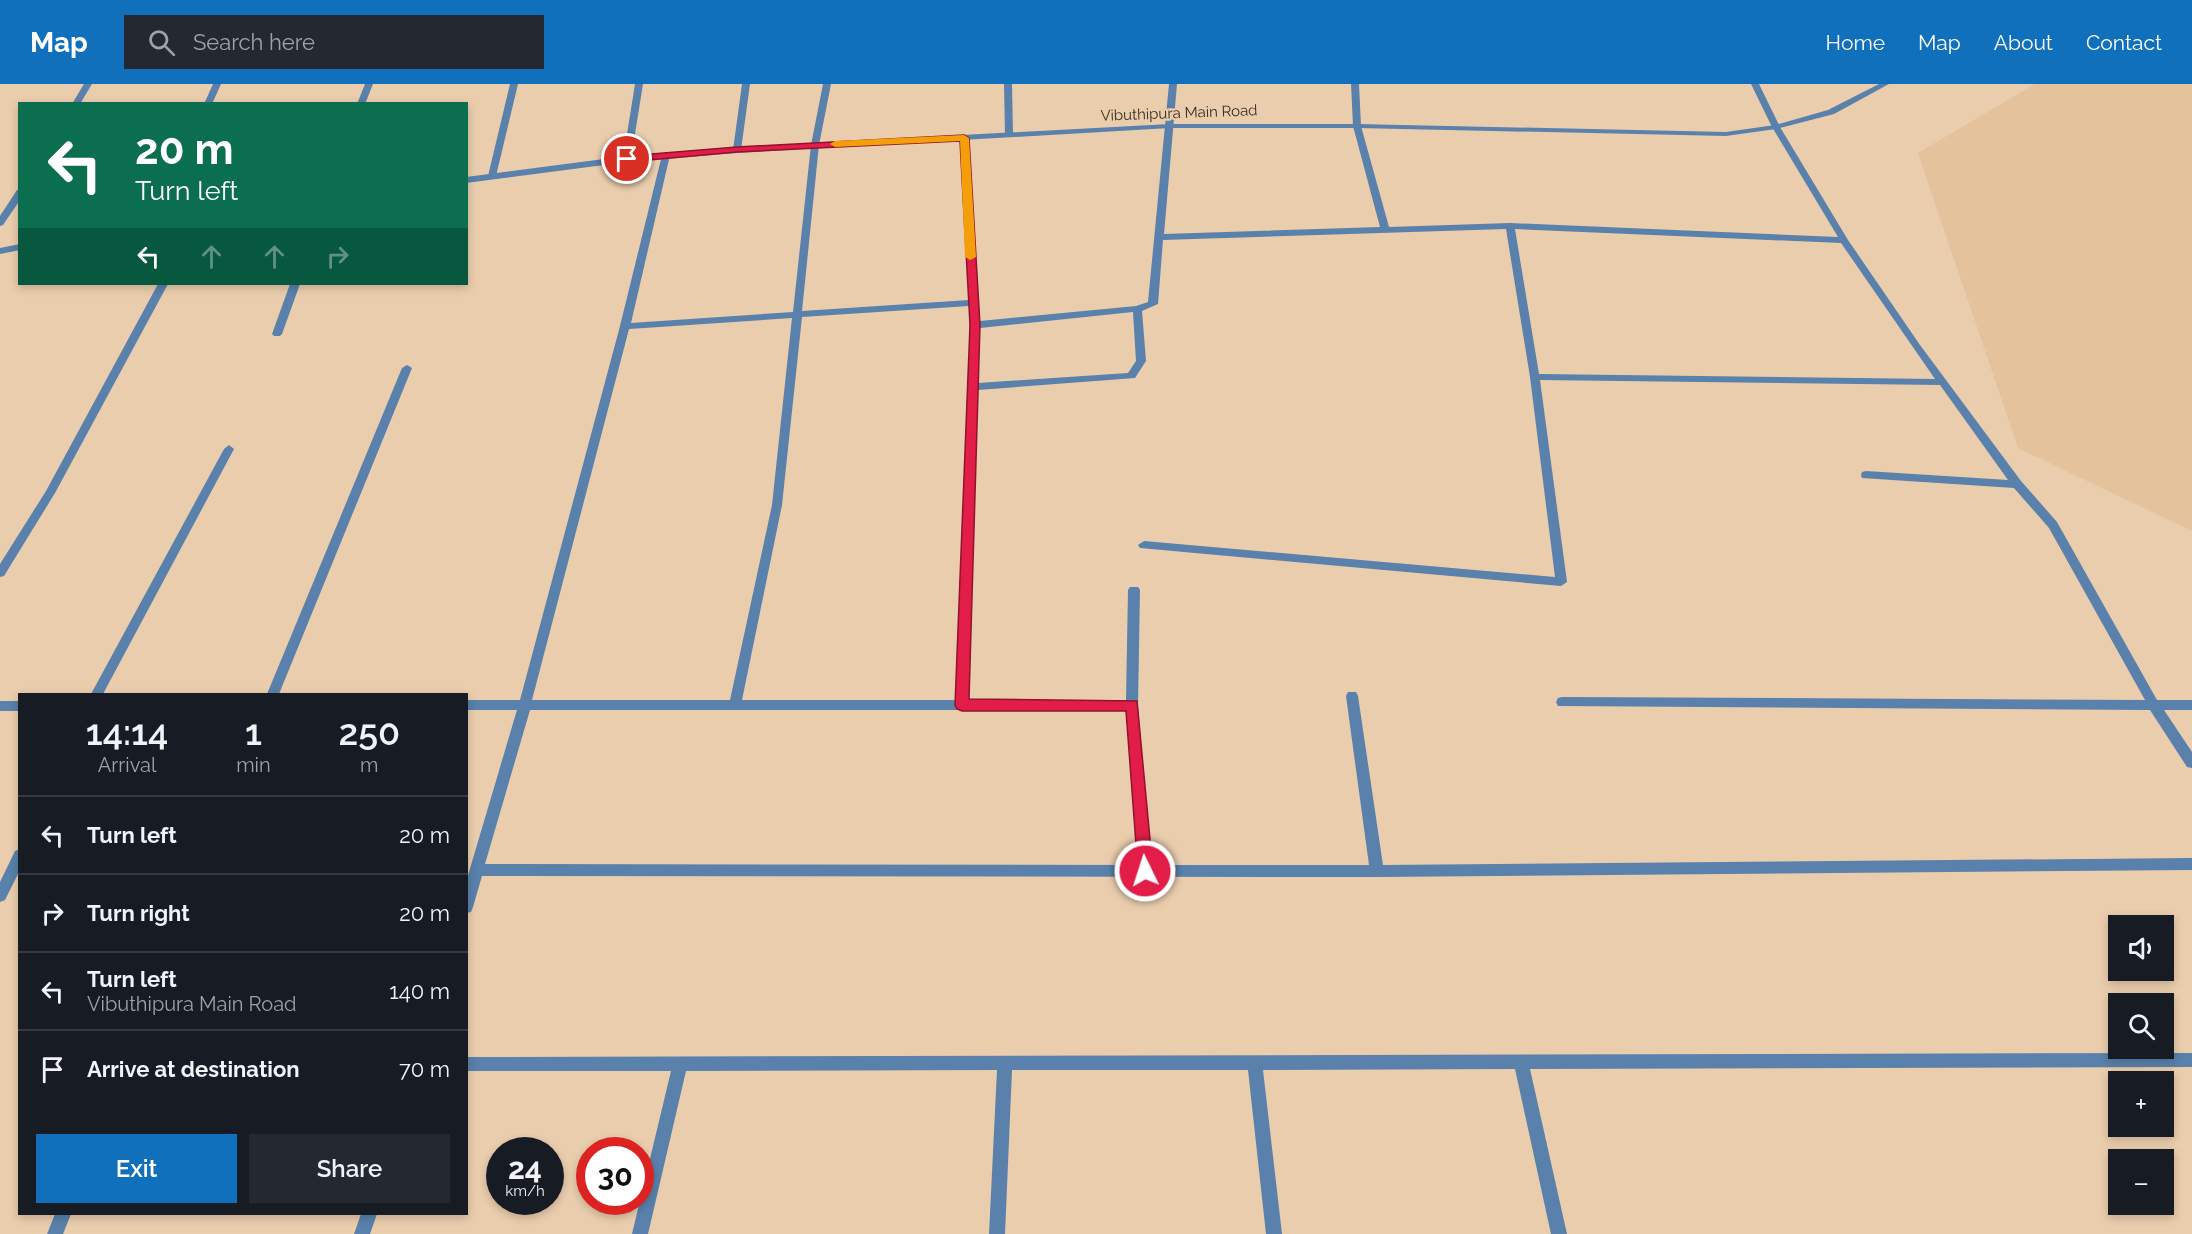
<!DOCTYPE html>
<meta charset="utf-8">
<style>
:root{--surface:#171b24;--page:#242831;--text:#f1f3f6;--muted:#9ea1a6;--line:#363941;--accent:#1170bc}
body{margin:0;font-family:Raleway,sans-serif;background:var(--page);color:var(--text);height:100vh;display:flex;flex-direction:column;font-size:22px;white-space:nowrap}
*{box-sizing:border-box;margin:0}
p{font-size:20px;color:var(--muted)}
.icon{flex:none;width:33px;height:33px;fill:none;stroke:currentColor;stroke-width:2;stroke-linecap:round;stroke-linejoin:round}
.map{position:relative;flex:1;overflow:hidden}
.side{position:absolute;left:18px;top:609px;width:450px;height:522px;display:flex;flex-direction:column;background:var(--surface);border-radius:0px;box-shadow:0 3px 9px #0003}
.side>*{flex:none}
.hud{position:absolute;left:18px;top:18px;width:450px;height:183px;border-radius:0px;box-shadow:0 3px 9px #0003;background:#0b6e4f;color:#fff;overflow:hidden}
.fabs{position:absolute;left:2108px;top:831px;display:grid;gap:12px}
.fabs a{display:grid;place-items:center;width:66px;height:66px;border-radius:0px;background:var(--surface);box-shadow:0 3px 9px #0003;font-size:30px}
.speed{position:absolute;left:486px;top:1053px;display:flex;gap:12px;font-size:30px;font-weight:700;text-align:center}
.speed>*{display:grid;place-content:center;width:78px;height:78px;border-radius:50%;background:var(--surface);box-shadow:0 3px 9px #0003;line-height:1}
.speed small{font-size:15px;font-weight:400}
.speed .limit{border:9px solid #d22;background:#fff;color:#111}
.pin{position:absolute;display:grid;place-items:center;width:51px;height:51px;color:#fff;margin:-26px;border:3px solid #fff;border-radius:50%;box-shadow:0 2px 6px #0007}
.me{position:absolute;width:66px;margin:-33px;rotate:356deg;stroke-linejoin:round;filter:drop-shadow(0 0 4px #0008)}
.turn{display:flex;align-items:center;gap:21px;height:126px;padding:0 18px;font-size:27px}
.turn .icon{width:78px;height:78px;stroke-width:2.5}
.turn b{display:block;font-size:42px;line-height:51px}
.lanes{display:flex;align-items:center;height:57px;padding:0 18px;background:#0003;justify-content:center;gap:30px;direction:ltr}
.lanes .off{opacity:.35}
.eta{display:flex;justify-content:space-evenly;align-items:center;height:102px;text-align:center}
.eta b{font-size:36px;font-weight:600;line-height:42px}
.button{display:flex;gap:12px;margin-top:auto;padding:12px 18px}
.button a{flex:1;height:69px;border-radius:0px;background:var(--accent);color:#fff;font-size:24px;font-weight:600;line-height:69px;text-align:center}
.button a+a{background:var(--page);color:var(--text)}
ul{padding:0;list-style:none}
li{display:flex;align-items:center;gap:18px;height:78px;padding:0 18px;border-top:2px solid var(--line)}
li div{flex:1}
li b{display:block;font-size:22px}
li em{font-style:normal}
header{display:flex;align-items:center;gap:36px;box-sizing:border-box;height:84px;padding:0 30px;background:var(--accent);color:#fff}
header strong{font-size:28px}
nav{display:flex;gap:33px;margin-inline-start:auto;font-size:21px}
.search{width:420px;height:54px;background:var(--page);display:flex;align-items:center;gap:15px;box-sizing:border-box;padding:0 21px;border-radius:0px;color:var(--muted);font-size:22px}
.map>svg:first-child{display:block}
.built{fill:#e4c29c}
.lines{fill:none;stroke-linecap:round;stroke-linejoin:round}
.service{fill:#5981ab;fill-rule:evenodd}
.minor{fill:#5981ab;fill-rule:evenodd}
.tertiary{fill:#5981ab;fill-rule:evenodd}
.route{fill:#e11d48;stroke:#92132f;stroke-width:1.5}
.slow{fill:#f59e0b}
.labels{text-anchor:middle;dominant-baseline:central;stroke-width:4.5;stroke-linejoin:round;paint-order:stroke}
.far-street-label{font-size:15px;fill:#392d21;stroke:#eacdad}
</style>
<header>
<strong>Map</strong>
<div class="search"><svg class="icon" aria-label="search" viewBox="0 0 24 24"><circle cx="10" cy="10" r="6"/><path d="M15 15l6 6"/></svg>Search here</div>
<nav><a>Home</a><a>Map</a><a>About</a><a>Contact</a></nav>
</header>
<div class="map">
<svg width="2192" height="1150" viewBox="0 0 2192 1150">
<rect width="100%" height="100%" fill="#eacdad"/>
<path class="built" d="M 2035,0 L 2192,0 L 2192,447 L 2018,364 L 1918,69 Z"/>
<g class="lines">
<path class="service" d="M 290,200 L 300,200 L 282,250 L 280,252 L 274,252 L 272,250 Z"/>
<path class="minor" d="M 84,0 L 92,0 L 80,20 L 72,20 Z
M 213,0 L 221,0 L 212,20 L 204,20 Z
M 365,0 L 373,0 L 365,20 L 357,20 Z
M 510,0 L 518,0 L 496,92 L 492,95 L 488,92 Z
M 635,0 L 643,0 L 631,75 L 627,78 L 623,75 Z
M 742,0 L 750,0 L 741,66 L 737,69 L 733,66 Z
M 823,0 L 831,0 L 819,61 L 802,227 L 969,216 L 960,54 L 964,52 L 968,54 L 980,237 L 1136,222 L 1148,218 L 1169,0 L 1177,0 L 1164,150 L 1380,143 L 1353,42 L 1351,0 L 1359,0 L 1361,42 L 1389,143 L 1510,139 L 1838,153 L 1772,43 L 1751,0 L 1759,0 L 1780,43 L 1848,156 L 1920,261 L 2021,397 L 2057,438 L 2157,616 L 2192,616 L 2192,626 L 2164,626 L 2192,668 L 2192,684 L 2187,683 L 2150,626 L 1558,622 L 1556,618 L 1558,614 L 1562,613 L 2145,616 L 2049,444 L 2014,404 L 1862,394 L 1861,391 L 1862,388 L 1866,387 L 2008,396 L 1940,301 L 1540,296 L 1567,498 L 1561,502 L 1140,464 L 1138,461 L 1144,457 L 1555,493 L 1530,293 L 1506,145 L 1163,156 L 1158,220 L 1142,227 L 1146,277 L 1135,294 L 978,306 L 968,616 L 1126,616 L 1128,506 L 1130,503 L 1138,503 L 1140,506 L 1138,621 L 1151,781 L 1369,781 L 1346,612 L 1348,608 L 1356,608 L 1358,612 L 1383,781 L 2192,774 L 2192,786 L 1377,793 L 482,792 L 473,823 L 471,828 L 466,829 L 466,798 L 517,626 L 466,626 L 466,616 L 520,616 L 620,242 L 662,71 L 666,68 L 670,71 L 631,239 L 793,228 L 811,61 ZM 1515,145 L 1841,159 L 1935,295 L 1539,290 ZM 969,222 L 970,241 L 956,616 L 742,616 L 782,421 L 802,233 ZM 1133,228 L 1136,277 L 1128,289 L 978,299 L 980,244 ZM 792,234 L 772,421 L 730,616 L 532,616 L 629,245 ZM 530,626 L 1126,626 L 1138,781 L 485,780 Z
M 1004,0 L 1012,0 L 1013,51 L 1009,53 L 1005,51 Z
M 17,106 L 20,106 L 20,116 L 3,141 L 0,142 L 0,132 Z
M 158,200 L 168,200 L 55,409 L 4,492 L 0,493 L 0,480 L 46,407 Z
M 407,281 L 412,284 L 279,610 L 267,610 L 402,284 Z
M 229,361 L 234,365 L 103,610 L 91,610 L 224,365 Z
M 0,617 L 20,617 L 20,627 L 0,627 Z
M 20,765 L 20,786 L 5,816 L 0,818 L 0,798 L 15,767 Z
M 2192,969 L 2192,983 L 1530,985 L 1567,1150 L 1551,1150 L 1515,985 L 1263,986 L 1282,1150 L 1266,1150 L 1248,986 L 1012,986 L 1005,1150 L 989,1150 L 997,986 L 686,987 L 648,1150 L 632,1150 L 671,987 L 466,987 L 466,973 Z
M 55,1130 L 71,1130 L 63,1150 L 47,1150 Z
M 361,1130 L 377,1130 L 370,1150 L 354,1150 Z"/>
<path class="tertiary" d="M 1879,0 L 1889,0 L 1834,30 L 1776,45 L 1726,52 L 1357,44 L 1170,44 L 737,69 L 627,78 L 466,99 L 466,93 L 627,72 L 737,63 L 1170,40 L 1357,40 L 1726,48 L 1775,41 L 1828,26 Z
M 20,160 L 20,166 L 0,170 L 0,164 Z"/>
</g>
<path class="route" d="M 964,51 L 969,54 L 980,241 L 969,615 L 1137,617 L 1153,787 L 1151,792 L 1145,794 L 1140,792 L 1138,787 L 1126,627 L 962,627 L 957,625 L 955,621 L 970,241 L 960,57 L 737,68 L 627,78 L 623,75 L 627,72 L 737,63 Z"/>
<path class="slow" d="M 964,51 L 969,54 L 976,173 L 970,176 L 965,173 L 960,57 L 835,63 L 830,60 L 835,57 Z"/>
<g class="labels">
<g class="far-street-label">
<text transform="translate(1179 29) rotate(-2)">Vibuthipura Main Road</text>
</g>
</g>
</svg>
<div class="fabs">
<a><svg class="icon" aria-label="sound" viewBox="0 0 24 24"><path d="M4 9h4l5-4v14l-5-4H4zM17 9q2 3 0 6"/></svg></a>
<a><svg class="icon" aria-label="search" viewBox="0 0 24 24"><circle cx="10" cy="10" r="6"/><path d="M15 15l6 6"/></svg></a>
<a>+</a>
<a>−</a>
</div>
<div class="speed"><div>24<small>km/h</small></div><div class="limit">30</div></div>
<div class="pin" style="left:627px;top:75px;background:#d93025"><svg class="icon" aria-label="arrive" viewBox="0 0 24 24"><path d="M6 21V4h12l-3 4 3 4H6"/></svg></div>
<svg class="me" style="left:1145px;top:787px" viewBox="-20 -20 40 40"><circle r="17" fill="#e11d48" stroke="#fff" stroke-width="3"/><path d="M0-11L8 9 0 5-8 9z" fill="#fff"/></svg>
<div class="hud">
<div class="turn"><svg class="icon" aria-label="left" viewBox="0 0 24 24"><path d="M17 20v-9H6M10 6l-5 5 5 5"/></svg><div><b>20 m</b>Turn left</div></div>
<div class="lanes"><svg class="icon" aria-label="left" viewBox="0 0 24 24"><path d="M17 20v-9H6M10 6l-5 5 5 5"/></svg><svg class="icon off" aria-label="ahead" viewBox="0 0 24 24"><path d="M12 20V5M6 11l6-6 6 6"/></svg><svg class="icon off" aria-label="ahead" viewBox="0 0 24 24"><path d="M12 20V5M6 11l6-6 6 6"/></svg><svg class="icon off" aria-label="right" viewBox="0 0 24 24"><path d="M7 20v-9h11M14 6l5 5-5 5"/></svg></div>
</div>
<section class="side">
<div class="eta">
<div><b>14:14</b><p>Arrival</p></div>
<div><b>1</b><p>min</p></div>
<div><b>250</b><p>m</p></div>
</div>
<ul>
<li><svg class="icon" aria-label="left" viewBox="0 0 24 24"><path d="M17 20v-9H6M10 6l-5 5 5 5"/></svg><div><b>Turn left</b></div><em>20 m</em></li>
<li><svg class="icon" aria-label="right" viewBox="0 0 24 24"><path d="M7 20v-9h11M14 6l5 5-5 5"/></svg><div><b>Turn right</b></div><em>20 m</em></li>
<li><svg class="icon" aria-label="left" viewBox="0 0 24 24"><path d="M17 20v-9H6M10 6l-5 5 5 5"/></svg><div><b>Turn left</b><p>Vibuthipura Main Road</p></div><em>140 m</em></li>
<li><svg class="icon" aria-label="arrive" viewBox="0 0 24 24"><path d="M6 21V4h12l-3 4 3 4H6"/></svg><div><b>Arrive at destination</b></div><em>70 m</em></li>
</ul>
<div class="button"><a>Exit</a><a>Share</a></div>
</section>
</div>
